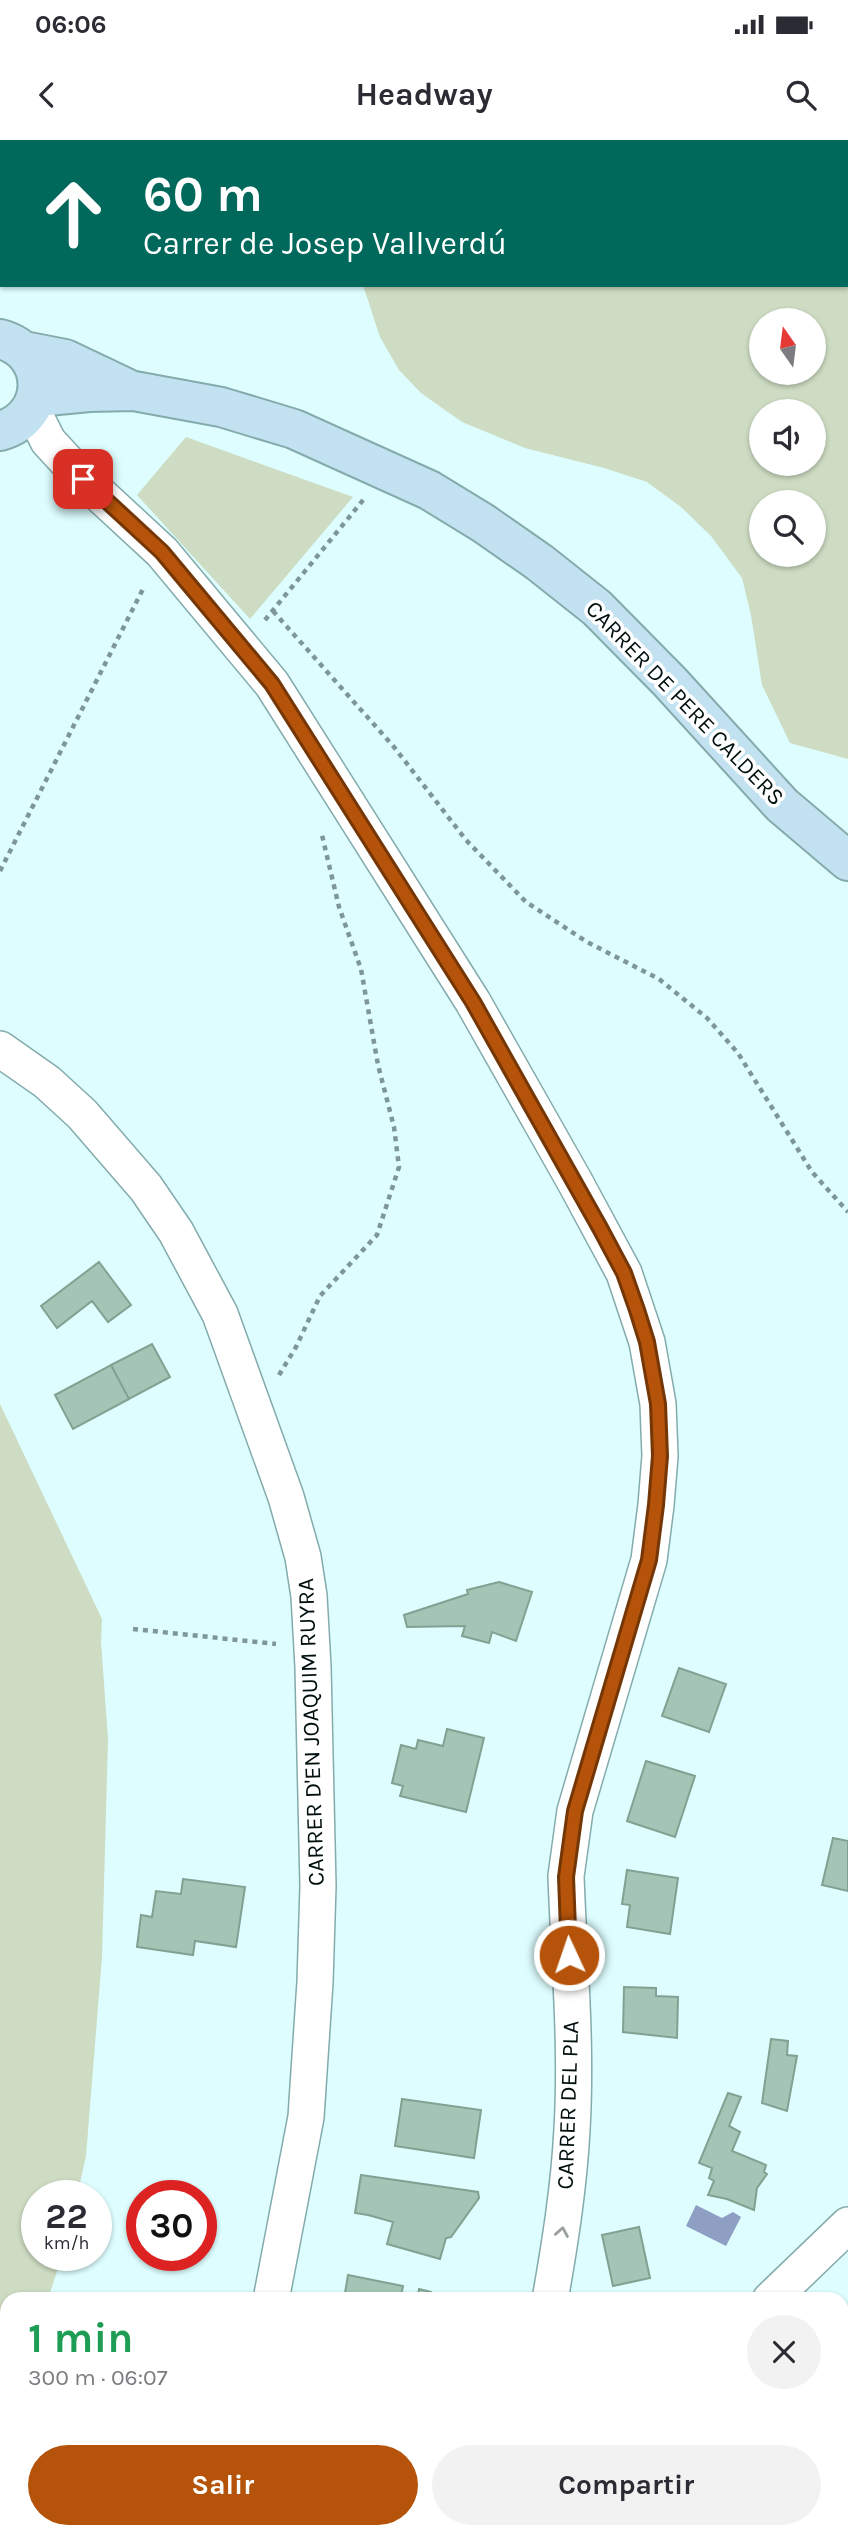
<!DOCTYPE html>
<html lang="es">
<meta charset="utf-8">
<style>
:root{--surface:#fff;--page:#f2f2f3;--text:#2b2b33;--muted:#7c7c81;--accent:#b45309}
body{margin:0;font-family:Karla,sans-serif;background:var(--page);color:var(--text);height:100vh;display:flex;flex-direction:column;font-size:26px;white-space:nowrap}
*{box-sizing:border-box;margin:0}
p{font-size:23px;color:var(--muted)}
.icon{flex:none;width:38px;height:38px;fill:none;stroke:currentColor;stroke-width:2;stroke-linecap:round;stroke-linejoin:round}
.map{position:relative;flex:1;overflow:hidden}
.panel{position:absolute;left:0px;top:2152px;width:849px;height:247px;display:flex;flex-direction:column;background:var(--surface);border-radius:21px 21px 0 0;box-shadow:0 2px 5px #0004}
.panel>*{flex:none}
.top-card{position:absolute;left:0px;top:0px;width:849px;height:147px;box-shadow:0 2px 5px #0004;background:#00695c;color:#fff;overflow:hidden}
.needle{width:46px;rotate:346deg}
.tools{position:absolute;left:749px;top:168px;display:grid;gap:14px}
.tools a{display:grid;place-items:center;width:77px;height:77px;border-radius:50%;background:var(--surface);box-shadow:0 2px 5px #0004;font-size:35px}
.speed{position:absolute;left:21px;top:2040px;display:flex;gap:14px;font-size:35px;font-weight:700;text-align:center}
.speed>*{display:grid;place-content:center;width:91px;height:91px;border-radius:50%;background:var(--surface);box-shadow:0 2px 5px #0004;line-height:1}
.speed small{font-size:18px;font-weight:400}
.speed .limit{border:10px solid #d22;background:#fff;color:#111}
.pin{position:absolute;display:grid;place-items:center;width:60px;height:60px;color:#fff;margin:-30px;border-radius:14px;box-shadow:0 4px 10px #0006}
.me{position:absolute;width:77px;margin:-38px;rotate:357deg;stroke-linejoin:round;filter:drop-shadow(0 0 5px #0008)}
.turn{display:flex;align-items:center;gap:24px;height:147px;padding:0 28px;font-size:32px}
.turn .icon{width:91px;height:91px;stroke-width:2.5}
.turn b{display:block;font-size:49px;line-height:60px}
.round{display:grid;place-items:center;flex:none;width:74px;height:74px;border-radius:37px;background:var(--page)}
.summary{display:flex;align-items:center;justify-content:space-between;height:119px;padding:0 28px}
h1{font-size:42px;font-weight:700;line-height:52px;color:#1e9e55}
.primary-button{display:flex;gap:14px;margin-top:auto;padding:14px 28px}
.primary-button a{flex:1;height:80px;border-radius:42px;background:var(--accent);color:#fff;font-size:28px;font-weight:700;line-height:80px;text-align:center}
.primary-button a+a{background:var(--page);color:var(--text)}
.status{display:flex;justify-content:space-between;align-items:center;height:49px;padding:0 35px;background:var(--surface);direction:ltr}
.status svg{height:19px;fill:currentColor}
header{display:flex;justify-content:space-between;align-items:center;height:91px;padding:0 28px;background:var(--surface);font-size:32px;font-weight:700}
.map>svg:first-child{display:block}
.green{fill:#cddcc2;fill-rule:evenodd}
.water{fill:#8f9fc4}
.building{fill:#a4c5b5;stroke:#81a292;stroke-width:2}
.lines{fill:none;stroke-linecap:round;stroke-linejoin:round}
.street-casing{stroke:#84abac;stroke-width:38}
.secondary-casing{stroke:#84abac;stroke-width:42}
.path{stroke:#7e9697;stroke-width:4.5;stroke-dasharray:5 5;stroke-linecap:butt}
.street{stroke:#fff;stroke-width:35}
.secondary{stroke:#c3e2f1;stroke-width:38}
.oneway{stroke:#9a9f9f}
.route-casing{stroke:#753606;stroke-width:18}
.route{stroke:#b45309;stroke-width:12}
.labels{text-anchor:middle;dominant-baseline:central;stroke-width:7;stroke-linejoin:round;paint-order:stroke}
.street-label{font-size:23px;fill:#020f0f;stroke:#fff}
</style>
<div class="status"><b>06:06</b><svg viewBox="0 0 49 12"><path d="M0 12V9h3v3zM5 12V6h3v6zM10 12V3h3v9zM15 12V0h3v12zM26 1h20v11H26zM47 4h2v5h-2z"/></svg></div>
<header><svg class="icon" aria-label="back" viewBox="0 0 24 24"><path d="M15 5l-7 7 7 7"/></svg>Headway<svg class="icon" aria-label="search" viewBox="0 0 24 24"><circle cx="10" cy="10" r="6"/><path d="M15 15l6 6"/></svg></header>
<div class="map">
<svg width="848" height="2399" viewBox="0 0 848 2399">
<rect width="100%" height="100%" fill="#ddfdfe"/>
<path class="green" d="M 389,0 L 848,0 L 848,619 L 790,603 L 762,545 L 751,475 L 742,438 L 711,396 L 681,367 L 647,342 L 604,328 L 525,308 L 462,282 L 421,253 L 399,230 L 380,197 L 363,145 L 847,145 L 847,2 L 389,2 ZM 761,180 L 814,180 L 814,233 L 761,233 ZM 761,271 L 814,271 L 814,324 L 761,324 ZM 761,362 L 814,362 L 814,415 L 761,415 Z
M 186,297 L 353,357 L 250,479 L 137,355 Z
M 0,1264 L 102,1479 L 101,1502 L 108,1599 L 102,1817 L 86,2016 L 77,2056 L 37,2056 L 37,2116 L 62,2116 L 48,2159 L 7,2160 L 7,2279 L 0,2299 Z"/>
<path class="water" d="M 696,2065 L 722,2078 L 733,2072 L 741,2077 L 726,2106 L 686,2086 Z"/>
<path class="building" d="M 99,1122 L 131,1165 L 108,1182 L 92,1161 L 57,1188 L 41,1166 Z
M 152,1204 L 170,1237 L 129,1259 L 111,1225 Z
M 111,1225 L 129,1259 L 73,1289 L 55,1255 Z
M 499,1442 L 532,1452 L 516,1501 L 492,1492 L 489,1503 L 462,1496 L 465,1486 L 407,1487 L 404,1475 L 468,1454 L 467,1450 Z
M 679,1528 L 726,1544 L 709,1592 L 662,1576 Z
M 447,1589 L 484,1598 L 466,1672 L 400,1656 L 403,1646 L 392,1643 L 401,1605 L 416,1609 L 418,1600 L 443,1606 Z
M 646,1621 L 695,1636 L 675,1697 L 627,1681 Z
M 833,1698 L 848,1701 L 848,1751 L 822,1745 Z
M 627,1730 L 678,1738 L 670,1794 L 627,1787 L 630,1765 L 622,1764 Z
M 183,1739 L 245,1747 L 236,1807 L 195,1801 L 193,1815 L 137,1807 L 141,1775 L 152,1777 L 156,1751 L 181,1754 Z
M 624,1847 L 656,1848 L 656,1856 L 678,1857 L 677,1898 L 623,1892 Z
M 771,1899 L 788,1901 L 787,1915 L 797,1916 L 787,1971 L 762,1963 Z
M 728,1953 L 741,1957 L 729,1986 L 740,1992 L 732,2011 L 766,2025 L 764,2032 L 767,2034 L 757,2048 L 754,2070 L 727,2059 L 708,2055 L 714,2041 L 709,2038 L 712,2028 L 699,2023 Z
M 402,1959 L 481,1970 L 474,2018 L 395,2006 Z
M 361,2035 L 478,2052 L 479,2058 L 451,2097 L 446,2098 L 440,2119 L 387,2104 L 393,2082 L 368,2075 L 355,2073 Z
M 639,2087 L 650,2138 L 613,2146 L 602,2095 Z
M 348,2135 L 403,2146 L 401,2156 L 417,2159 L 419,2149 L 431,2152 L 429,2160 L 337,2160 L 344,2159 Z
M 842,2213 L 848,2217 L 848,2281 L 842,2277 Z
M 842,2316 L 848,2320 L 848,2360 L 846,2363 L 842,2361 Z
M 332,2392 L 360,2392 L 370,2399 L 328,2399 Z
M 385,2392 L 418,2392 L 427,2399 L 380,2399 Z"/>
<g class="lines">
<defs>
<path id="street" d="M 32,269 L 48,301 L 83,339 L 162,412 L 272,544 L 473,862 L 575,1042 L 624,1133 L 647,1202 L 658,1264 L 660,1316 L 656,1365 L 649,1420 L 575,1671 L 566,1736 C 569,1820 577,1905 572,1989 C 569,2047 560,2103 550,2160
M 0,909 L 47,942 L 82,974 L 146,1048 L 176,1092 L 220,1174 L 286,1357 L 303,1417 L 309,1456 L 313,1527 L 318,1746 L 315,1842 L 306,1977 L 271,2160
M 770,2160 L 848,2085
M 198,2399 L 200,2392
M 491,2399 L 494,2392"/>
<path id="secondary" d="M 0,199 C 50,212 50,277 0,291
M 24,211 L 65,219 L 126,248
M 37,257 L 89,252 L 134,251 L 221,267 L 294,289 L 429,350 L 483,383 L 539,422 L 597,468 L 670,542 L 782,665 L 848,721"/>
</defs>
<use href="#street" class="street-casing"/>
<use href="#secondary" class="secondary-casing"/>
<path class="path" d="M 273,471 L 394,607 L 466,700 L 526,762 L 587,802 L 659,839 L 707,878 L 738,913 L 812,1032 L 848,1072
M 265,480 L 364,359
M 0,731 L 144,447
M 279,1235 L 296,1207 L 320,1156 L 377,1095 L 399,1027 L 394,987 L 378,925 L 361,829 L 339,767 L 322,695
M 133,1489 L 276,1504
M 0,2202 L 7,2205"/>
<use href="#street" class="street"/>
<use href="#secondary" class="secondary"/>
</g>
<defs><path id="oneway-chevron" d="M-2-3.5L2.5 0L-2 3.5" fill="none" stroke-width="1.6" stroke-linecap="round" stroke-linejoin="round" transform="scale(1.75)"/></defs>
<use class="oneway" href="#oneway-chevron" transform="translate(562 2092) rotate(-80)"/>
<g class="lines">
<defs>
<path id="route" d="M 83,339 L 162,412 L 272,544 L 473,862 L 600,1088 L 624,1133 L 637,1170 L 647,1202 L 658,1264 L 660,1316 L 656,1365 L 649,1420 L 575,1671 L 566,1737 L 569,1815"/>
</defs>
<use href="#route" class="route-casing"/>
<use href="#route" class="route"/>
</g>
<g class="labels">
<g class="street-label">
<text transform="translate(685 563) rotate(46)">CARRER DE PERE CALDERS</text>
<text transform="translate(311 1592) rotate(-92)">CARRER D'EN JOAQUIM RUYRA</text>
<text transform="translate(568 1965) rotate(-88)">CARRER DEL PLA</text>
</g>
</g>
</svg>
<div class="tools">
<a><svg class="needle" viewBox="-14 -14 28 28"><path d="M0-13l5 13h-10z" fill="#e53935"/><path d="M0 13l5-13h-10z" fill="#7c7c81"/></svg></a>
<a><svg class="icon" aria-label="sound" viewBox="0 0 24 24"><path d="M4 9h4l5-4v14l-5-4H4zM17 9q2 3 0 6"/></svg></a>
<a><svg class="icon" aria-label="search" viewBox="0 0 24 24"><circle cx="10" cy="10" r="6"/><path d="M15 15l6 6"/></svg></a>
</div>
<div class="speed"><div>22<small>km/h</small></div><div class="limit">30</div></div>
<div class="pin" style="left:83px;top:339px;background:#d93025"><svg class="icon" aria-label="arrive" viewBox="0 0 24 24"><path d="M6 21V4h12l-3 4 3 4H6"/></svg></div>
<svg class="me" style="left:569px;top:1815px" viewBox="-20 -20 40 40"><circle r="17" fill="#b45309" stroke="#fff" stroke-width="3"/><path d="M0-11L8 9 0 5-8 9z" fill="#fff"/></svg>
<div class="top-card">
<div class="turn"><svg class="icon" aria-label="ahead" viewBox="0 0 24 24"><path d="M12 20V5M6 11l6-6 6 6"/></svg><div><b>60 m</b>Carrer de Josep Vallverdú</div></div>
</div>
<section class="panel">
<div class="summary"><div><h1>1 min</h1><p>300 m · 06:07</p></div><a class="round"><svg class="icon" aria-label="close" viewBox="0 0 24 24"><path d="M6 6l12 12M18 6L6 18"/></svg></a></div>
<div class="primary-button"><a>Salir</a><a>Compartir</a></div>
</section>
</div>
